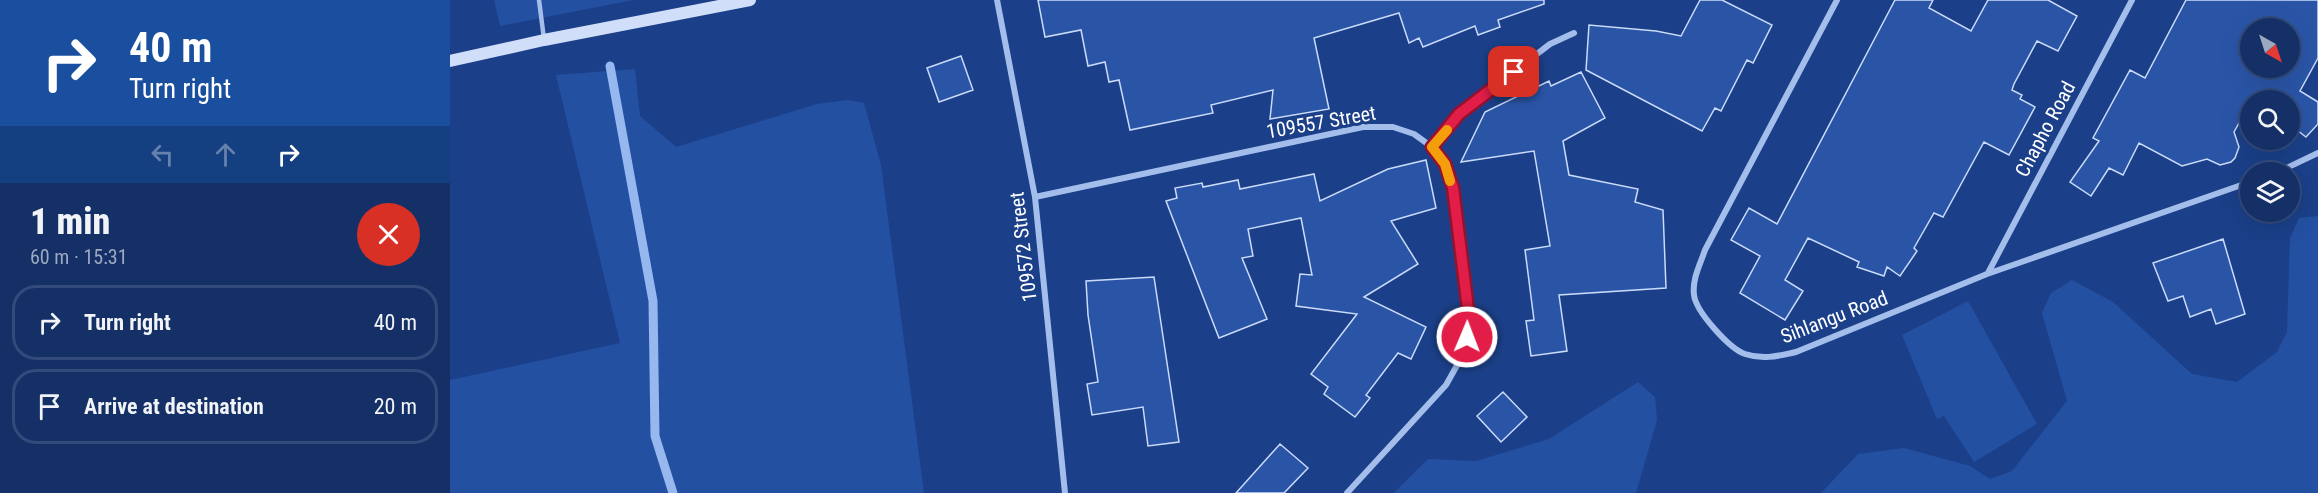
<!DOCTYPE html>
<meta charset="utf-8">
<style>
:root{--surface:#143067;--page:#1d386d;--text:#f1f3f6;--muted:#9da9c0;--line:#334b7b}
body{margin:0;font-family:"Roboto Condensed",sans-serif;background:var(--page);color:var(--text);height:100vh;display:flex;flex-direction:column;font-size:22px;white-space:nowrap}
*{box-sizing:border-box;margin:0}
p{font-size:20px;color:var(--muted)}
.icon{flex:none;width:33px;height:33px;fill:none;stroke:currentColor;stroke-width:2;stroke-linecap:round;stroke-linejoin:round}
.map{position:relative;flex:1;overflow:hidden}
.details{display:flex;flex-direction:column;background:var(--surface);width:450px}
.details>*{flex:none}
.hud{background:#1a4fa0;color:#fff;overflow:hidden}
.needle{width:39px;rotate:141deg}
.tools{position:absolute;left:1790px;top:18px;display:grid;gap:12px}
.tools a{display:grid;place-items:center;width:60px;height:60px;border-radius:50%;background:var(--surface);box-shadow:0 6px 24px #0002,0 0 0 2px var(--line);font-size:30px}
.pin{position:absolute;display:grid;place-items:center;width:51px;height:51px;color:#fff;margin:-26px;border-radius:12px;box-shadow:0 3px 9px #0006}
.me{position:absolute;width:66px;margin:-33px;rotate:1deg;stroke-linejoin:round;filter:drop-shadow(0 0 4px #0008)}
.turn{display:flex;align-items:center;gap:21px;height:126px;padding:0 30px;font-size:27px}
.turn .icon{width:78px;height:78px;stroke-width:2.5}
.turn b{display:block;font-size:42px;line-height:51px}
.lanes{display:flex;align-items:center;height:57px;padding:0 30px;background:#0003;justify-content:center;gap:30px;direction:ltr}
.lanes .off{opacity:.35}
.round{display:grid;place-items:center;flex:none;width:63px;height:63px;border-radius:32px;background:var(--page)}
.head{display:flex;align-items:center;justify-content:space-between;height:102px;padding:0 30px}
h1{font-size:36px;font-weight:800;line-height:45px}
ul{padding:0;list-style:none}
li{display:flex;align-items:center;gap:18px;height:75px;margin:0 12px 9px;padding:0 18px;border:3px solid var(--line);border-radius:24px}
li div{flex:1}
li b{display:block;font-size:22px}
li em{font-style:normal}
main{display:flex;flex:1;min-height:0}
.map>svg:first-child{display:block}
.green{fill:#2450a2}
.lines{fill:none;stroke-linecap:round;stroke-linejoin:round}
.stream{stroke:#97b7ef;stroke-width:9}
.building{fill:#2a55a7;stroke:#cadaf9;stroke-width:1.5;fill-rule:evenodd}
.lane{stroke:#a4beec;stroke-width:4.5}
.street{stroke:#a4beec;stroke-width:6}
.secondary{stroke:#d1def9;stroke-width:12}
.route-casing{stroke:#92132f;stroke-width:15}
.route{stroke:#e11d48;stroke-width:10}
.slow{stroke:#f59e0b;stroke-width:10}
.labels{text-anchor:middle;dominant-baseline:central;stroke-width:6;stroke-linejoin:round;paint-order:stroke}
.street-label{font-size:20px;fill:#fff;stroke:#1b4089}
</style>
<main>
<section class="details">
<div class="hud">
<div class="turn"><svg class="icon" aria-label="right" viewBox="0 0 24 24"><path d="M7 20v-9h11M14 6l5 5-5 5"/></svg><div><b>40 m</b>Turn right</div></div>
<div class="lanes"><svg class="icon off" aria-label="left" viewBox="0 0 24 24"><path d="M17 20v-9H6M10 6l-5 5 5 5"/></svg><svg class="icon off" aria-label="ahead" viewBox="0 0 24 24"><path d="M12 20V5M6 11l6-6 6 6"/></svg><svg class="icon" aria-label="right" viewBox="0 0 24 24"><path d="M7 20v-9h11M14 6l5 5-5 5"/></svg></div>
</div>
<div class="head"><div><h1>1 min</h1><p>60 m · 15:31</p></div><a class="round" style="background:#d93025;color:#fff"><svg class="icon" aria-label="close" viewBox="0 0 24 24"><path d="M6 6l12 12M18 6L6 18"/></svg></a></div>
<ul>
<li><svg class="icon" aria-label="right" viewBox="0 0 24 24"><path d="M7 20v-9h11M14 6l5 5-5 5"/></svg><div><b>Turn right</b></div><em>40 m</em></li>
<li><svg class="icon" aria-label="arrive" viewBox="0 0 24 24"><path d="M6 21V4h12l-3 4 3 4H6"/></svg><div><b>Arrive at destination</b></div><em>20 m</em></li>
</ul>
</section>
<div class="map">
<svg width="1868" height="493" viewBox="0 0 1868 493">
<rect width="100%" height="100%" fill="#1b4089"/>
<path class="green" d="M 44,0 L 183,0 L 50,26 Z
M 185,69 L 190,116 L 226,147 L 367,104 L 398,100 L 414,103 L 431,165 L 474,493 L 0,493 L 0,380 L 170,343 L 106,75 Z
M 1868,216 L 1868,493 L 1371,493 L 1408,454 L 1454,448 L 1520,466 L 1540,479 L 1562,471 L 1617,401 L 1592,313 L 1601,293 L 1622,280 L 1663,302 L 1742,374 L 1787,382 L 1827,352 L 1837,332 L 1840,238 L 1849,218 Z
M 1518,301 L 1587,424 L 1524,462 L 1494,416 L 1487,419 L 1452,335 Z
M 1188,382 L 1205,397 L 1207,420 L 1186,493 L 944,493 L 978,459 L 1026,461 L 1099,439 Z"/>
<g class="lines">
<path class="stream" d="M 160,66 L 203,301 L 205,436 L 223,493"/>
</g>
<path class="building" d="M 588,0 L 1094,0 L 1094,4 L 1048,20 L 1050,27 L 1028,35 L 1025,26 L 973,47 L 969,38 L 959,43 L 949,13 L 864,38 L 879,109 L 820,119 L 823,90 L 761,105 L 763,113 L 680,130 L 669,80 L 659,82 L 655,62 L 638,66 L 631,30 L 595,37 Z
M 1250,0 L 1272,0 L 1322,25 L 1303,63 L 1297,60 L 1271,111 L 1265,108 L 1252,131 L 1136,70 L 1139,25 L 1206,31 L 1231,36 Z
M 1445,0 L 1483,0 L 1479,8 L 1521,31 L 1538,0 L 1598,0 L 1627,16 L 1608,51 L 1587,41 L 1564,84 L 1562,90 L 1572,95 L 1570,99 L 1585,107 L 1559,155 L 1534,142 L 1493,217 L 1484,213 L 1464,248 L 1467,251 L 1450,276 L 1437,267 L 1434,276 L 1407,267 L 1409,262 L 1358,238 L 1335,280 L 1353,291 L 1335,320 L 1290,293 L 1310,256 L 1281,240 L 1299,208 L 1327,224 Z
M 1736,0 L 1868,0 L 1868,58 L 1850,91 L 1868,102 L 1868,124 L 1856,137 L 1839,124 L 1839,100 L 1809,100 L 1804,96 L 1784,132 L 1789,147 L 1785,158 L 1781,162 L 1770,165 L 1757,159 L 1732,166 L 1689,143 L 1673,175 L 1659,168 L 1641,196 L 1620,182 L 1649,141 L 1643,138 L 1680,70 L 1695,78 ZM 1800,28 L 1839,28 L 1839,68 L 1800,68 Z
M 511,56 L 523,90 L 489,102 L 477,68 Z
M 1131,72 L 1155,118 L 1113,141 L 1119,175 L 1188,189 L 1185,202 L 1213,210 L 1216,288 L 1109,295 L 1117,351 L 1081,356 L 1076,321 L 1084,320 L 1075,250 L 1100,246 L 1084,151 L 1011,162 L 1035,112 L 1099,81 L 1101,86 Z
M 976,160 L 986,208 L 941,221 L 968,264 L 914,297 L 976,327 L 961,359 L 948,353 L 916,395 L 920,398 L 905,417 L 874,394 L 878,387 L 861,374 L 907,314 L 846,306 L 850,274 L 862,275 L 851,218 L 798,229 L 803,256 L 792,258 L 817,319 L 769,338 L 716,201 L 727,198 L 725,188 L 752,183 L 753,187 L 788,180 L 790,189 L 864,174 L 870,201 L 938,169 Z
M 1773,239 L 1795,314 L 1766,324 L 1761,309 L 1740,317 L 1733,296 L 1718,301 L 1703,263 Z
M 704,277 L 729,442 L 698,446 L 693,407 L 642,415 L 637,384 L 648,382 L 638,315 L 636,281 Z
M 1053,392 L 1077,417 L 1051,442 L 1027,416 Z
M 830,444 L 858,468 L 834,493 L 786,493 Z"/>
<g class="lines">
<path class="lane" d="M 89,0 L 94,39"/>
<path class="street" d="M 547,0 L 585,197 L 615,493
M 1387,0 L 1255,250 C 1250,265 1242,279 1244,295 C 1246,312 1280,349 1295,354 C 1313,360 1328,356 1346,352 L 1537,274 L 1800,182
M 982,147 L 1009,114 L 1100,44 L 1124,33
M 1828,172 L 1868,153
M 585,197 L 913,127 L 943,127 L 964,134 L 982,147 L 995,164 L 1003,188 L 1018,309 L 1017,337 L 1010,360 L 996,385 L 897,493
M 1538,273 L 1682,0"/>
<path class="secondary" d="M 0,61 L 94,40 L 300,0"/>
</g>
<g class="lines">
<defs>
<path id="route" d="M 1017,337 L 1018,309 L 1003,188 L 995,164 L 982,147 L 1009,114 L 1064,72"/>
</defs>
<use href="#route" class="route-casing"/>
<use href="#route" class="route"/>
<path class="slow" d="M 997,130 L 982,147 L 995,164 L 1000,181"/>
</g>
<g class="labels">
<g class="street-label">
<text transform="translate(871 122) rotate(-10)">109557 Street</text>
<text transform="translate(1595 129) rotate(-62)">Chapho Road</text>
<text transform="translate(573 247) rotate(-97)">109572 Street</text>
<text transform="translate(1384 317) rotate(-21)">Sihlangu Road</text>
</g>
</g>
</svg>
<div class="tools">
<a><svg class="needle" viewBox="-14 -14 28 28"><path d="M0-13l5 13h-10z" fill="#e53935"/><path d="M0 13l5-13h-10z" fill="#9da9c0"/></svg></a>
<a><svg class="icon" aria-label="search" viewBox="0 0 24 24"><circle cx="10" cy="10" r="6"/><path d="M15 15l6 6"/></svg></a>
<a><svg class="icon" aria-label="layers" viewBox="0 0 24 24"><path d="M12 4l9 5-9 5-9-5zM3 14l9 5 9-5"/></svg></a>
</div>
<div class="pin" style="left:1064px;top:72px;background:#d93025"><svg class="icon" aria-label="arrive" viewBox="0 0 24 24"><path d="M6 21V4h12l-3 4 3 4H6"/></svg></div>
<svg class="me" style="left:1017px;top:337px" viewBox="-20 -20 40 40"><circle r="17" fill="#e11d48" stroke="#fff" stroke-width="3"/><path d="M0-11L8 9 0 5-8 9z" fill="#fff"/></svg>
</div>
</main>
